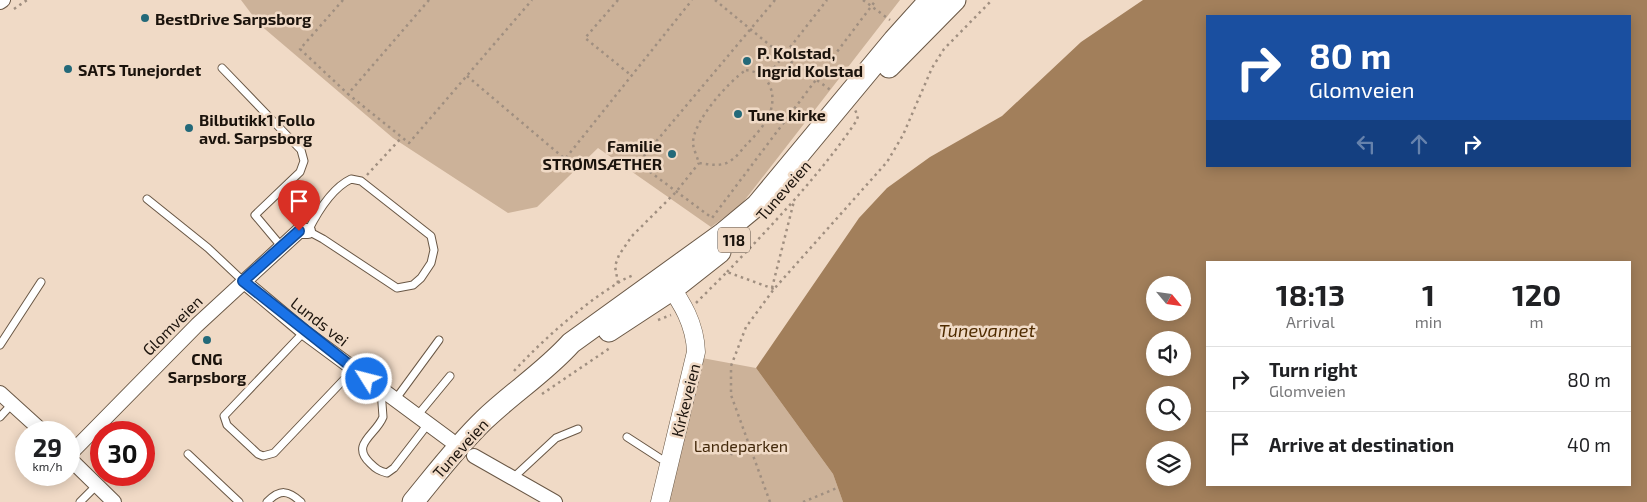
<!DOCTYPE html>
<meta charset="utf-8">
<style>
:root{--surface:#fff;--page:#f6f6f6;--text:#202124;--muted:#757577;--line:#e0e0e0}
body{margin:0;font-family:"Exo 2",sans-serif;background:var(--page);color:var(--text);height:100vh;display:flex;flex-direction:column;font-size:19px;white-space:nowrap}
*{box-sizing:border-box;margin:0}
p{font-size:16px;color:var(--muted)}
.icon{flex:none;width:28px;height:28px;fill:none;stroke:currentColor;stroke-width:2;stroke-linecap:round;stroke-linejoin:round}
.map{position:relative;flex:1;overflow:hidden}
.panel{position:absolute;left:1206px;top:261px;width:425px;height:225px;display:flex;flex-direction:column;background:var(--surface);border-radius:0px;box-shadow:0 2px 12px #0003}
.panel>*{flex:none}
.banner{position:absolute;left:1206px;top:15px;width:425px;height:152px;border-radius:0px;box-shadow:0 2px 12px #0003;background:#1a4fa0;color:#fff;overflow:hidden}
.needle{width:32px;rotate:119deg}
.buttons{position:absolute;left:1146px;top:276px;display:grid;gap:10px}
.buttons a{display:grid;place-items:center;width:45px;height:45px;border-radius:50%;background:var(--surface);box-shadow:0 2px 12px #0003;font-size:25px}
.speed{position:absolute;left:15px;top:421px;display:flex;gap:10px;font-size:25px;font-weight:700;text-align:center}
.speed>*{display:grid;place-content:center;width:65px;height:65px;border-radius:50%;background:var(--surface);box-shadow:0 2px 12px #0003;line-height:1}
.speed small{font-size:12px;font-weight:400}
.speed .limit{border:8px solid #d22;background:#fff;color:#111}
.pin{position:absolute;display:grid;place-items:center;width:42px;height:42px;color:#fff;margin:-51px -21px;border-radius:50% 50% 50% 0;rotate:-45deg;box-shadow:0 0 5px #0007}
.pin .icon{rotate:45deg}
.me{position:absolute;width:55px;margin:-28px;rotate:306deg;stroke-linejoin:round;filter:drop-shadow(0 0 4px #0008)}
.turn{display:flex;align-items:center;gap:18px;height:105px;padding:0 20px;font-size:22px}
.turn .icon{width:65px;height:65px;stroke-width:2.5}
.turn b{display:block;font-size:35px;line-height:42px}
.lanes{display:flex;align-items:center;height:48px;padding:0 20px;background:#0003;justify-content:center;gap:25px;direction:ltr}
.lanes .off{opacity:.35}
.eta{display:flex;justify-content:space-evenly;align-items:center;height:85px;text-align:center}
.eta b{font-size:30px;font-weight:700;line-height:35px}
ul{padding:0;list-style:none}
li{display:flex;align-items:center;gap:15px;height:65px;padding:0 20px;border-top:1px solid var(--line)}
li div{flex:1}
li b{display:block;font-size:19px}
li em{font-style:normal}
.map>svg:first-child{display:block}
.green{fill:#ccb299}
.water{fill:#a27f5b;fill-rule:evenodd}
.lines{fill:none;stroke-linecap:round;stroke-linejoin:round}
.service-casing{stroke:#695745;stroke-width:9}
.minor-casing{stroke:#695745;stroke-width:16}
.tertiary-casing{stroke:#695745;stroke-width:19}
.primary-casing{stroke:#695745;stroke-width:23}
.path{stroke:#a08f80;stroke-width:2.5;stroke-dasharray:2.5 4;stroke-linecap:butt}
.service{stroke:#fff;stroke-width:7}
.minor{stroke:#fff;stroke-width:14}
.tertiary{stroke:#fff;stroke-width:18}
.primary{stroke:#fff;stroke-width:21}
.route-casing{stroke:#114b97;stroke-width:12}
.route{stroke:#1a73e8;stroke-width:9}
.poi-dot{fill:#236979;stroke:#f0dac6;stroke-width:2}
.labels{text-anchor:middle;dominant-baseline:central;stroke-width:5;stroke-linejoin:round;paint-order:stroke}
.shield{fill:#f0dac6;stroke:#5b4f44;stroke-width:1}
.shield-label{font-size:15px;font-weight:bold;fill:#1b130c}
.poi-label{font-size:16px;font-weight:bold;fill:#1b130c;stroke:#f0dac6;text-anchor:start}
.street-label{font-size:16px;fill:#1b130c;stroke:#f0dac6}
.park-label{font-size:16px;fill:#43290b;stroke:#f0dac6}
.water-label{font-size:18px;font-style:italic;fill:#502c00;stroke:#f0dac6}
</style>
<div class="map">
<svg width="1647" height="502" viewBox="0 0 1647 502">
<rect width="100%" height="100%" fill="#f0dac6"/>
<path class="green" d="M 241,0 L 900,0 L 741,205 L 711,227 L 598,148 L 537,207 L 508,213 L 393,138 L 259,24 Z
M 702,358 L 756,368 L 833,474 L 843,502 L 669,502 Z"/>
<path class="water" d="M 1143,0 L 1647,0 L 1647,502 L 843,502 L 833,474 L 756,368 L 859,218 L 887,188 L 930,157 L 1002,116 L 1081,42 ZM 1208,16 L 1630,16 L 1630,166 L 1208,166 ZM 1208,262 L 1630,262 L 1630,485 L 1208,485 ZM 1155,285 L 1182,285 L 1182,312 L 1155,312 ZM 1155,340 L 1182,340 L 1182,368 L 1155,368 ZM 1155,395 L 1182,395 L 1182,422 L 1155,422 ZM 1155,450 L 1182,450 L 1182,478 L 1155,478 Z"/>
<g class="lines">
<defs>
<path id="service" d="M 222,68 L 301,150 L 304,161 L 300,172 L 255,215 L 281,246
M 351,179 L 361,181 L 431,236 L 434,250 L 431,263 L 421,278 L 413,285 L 397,288 L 323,239 L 308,231 C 317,213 332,188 351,179 Z
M 147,199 L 208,248 L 243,281
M 304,332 L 224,416 L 227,425 L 258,454 L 263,456 L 274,453 L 353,370
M 0,345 L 41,282
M 381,390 L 383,417 C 376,435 350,444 370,463 C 376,469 379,471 387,473 L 394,468 L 428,424
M 395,400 L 439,340
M 417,416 L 450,376
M 0,417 L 12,404
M 627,437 L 661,459 L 670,462
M 188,454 L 239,502
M 514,477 L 556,438 L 578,429
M 80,502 L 97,485
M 267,502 C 280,489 288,490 301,502"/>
<path id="minor" d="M 0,2 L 3,0
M 243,281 L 304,332 L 450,440
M 0,393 L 43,432
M 69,455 L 197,325 L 299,231 L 308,231
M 474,456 L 555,502
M 69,458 L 114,502"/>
<path id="tertiary" d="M 660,502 L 696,352 C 695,322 681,302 665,278"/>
<path id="primary" d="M 889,67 L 955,0
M 609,331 L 673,289 L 720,252
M 413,502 C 436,474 458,445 484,420 C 512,393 545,372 571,343 L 722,234 L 757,205 L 894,40 L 930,0"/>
</defs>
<use href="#service" class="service-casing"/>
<use href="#minor" class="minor-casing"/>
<use href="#tertiary" class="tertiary-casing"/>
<use href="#primary" class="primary-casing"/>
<path class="path" d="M 343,0 L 300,49 L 348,94
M 429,0 L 348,94 L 409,143 L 532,0
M 618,0 L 585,38 L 632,76
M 715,0 L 783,56 L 832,91
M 775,0 L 638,163 L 712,218 L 876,0
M 863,0 L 890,20
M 14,9 L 27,0
M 746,70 C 769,73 777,92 770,113 C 765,125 755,136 746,145 C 740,152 733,162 723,164 C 715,166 707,164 699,163 C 697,157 694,150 693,144 C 692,122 729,81 746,70 Z
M 467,76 L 565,159 L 692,0
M 766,78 L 827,0
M 367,175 L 402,137
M 727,272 C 773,224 820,175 857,120 L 858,116 L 855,110
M 618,283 L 615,266 L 619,255 L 632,236 L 676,192 L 699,163
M 772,288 L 794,201
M 696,303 L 727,272 L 774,289
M 658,320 L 671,315
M 514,371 C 541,342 569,317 601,294 C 612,287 622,279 634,275
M 542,394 L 610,348
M 731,455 L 735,449 L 748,444
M 770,502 L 731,395 L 731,366 L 746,327 L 774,289 L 887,162 L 903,135 L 932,68 L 944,49 L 992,0
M 803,502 L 837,488"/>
<use href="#service" class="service"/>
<use href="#minor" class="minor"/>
<use href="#tertiary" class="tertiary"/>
<use href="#primary" class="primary"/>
</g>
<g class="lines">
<defs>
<path id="route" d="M 299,231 L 243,281 L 367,379"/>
</defs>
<use href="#route" class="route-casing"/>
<use href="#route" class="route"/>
</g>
<g class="poi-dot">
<circle cx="145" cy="18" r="5"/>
<circle cx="747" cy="61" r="5"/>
<circle cx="68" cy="69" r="5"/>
<circle cx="738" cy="114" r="5"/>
<circle cx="189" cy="128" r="5"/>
<circle cx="672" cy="154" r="5"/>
<circle cx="207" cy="340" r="5"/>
</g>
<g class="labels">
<rect class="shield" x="718" y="227.5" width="32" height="25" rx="4"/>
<g class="shield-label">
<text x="734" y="240">118</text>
</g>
<g class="poi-label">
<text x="155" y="18">BestDrive Sarpsborg</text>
<text x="757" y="52">P. Kolstad,<tspan x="757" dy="18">Ingrid Kolstad</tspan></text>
<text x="78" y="69">SATS Tunejordet</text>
<text x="748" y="114">Tune kirke</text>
<text x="199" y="119">Bilbutikk1 Follo<tspan x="199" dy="18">avd. Sarpsborg</tspan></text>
<text x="662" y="145" text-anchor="end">Familie<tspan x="662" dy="18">STRØMSÆTHER</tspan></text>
<text x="207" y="358" text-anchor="middle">CNG<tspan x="207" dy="18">Sarpsborg</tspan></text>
</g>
<g class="street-label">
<text transform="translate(783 190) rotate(-49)">Tuneveien</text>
<text transform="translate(320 321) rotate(38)">Lunds vei</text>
<text transform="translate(172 325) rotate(-45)">Glomveien</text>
<text transform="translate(685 400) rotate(-76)">Kirkeveien</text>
<text transform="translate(460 448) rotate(-48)">Tuneveien</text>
</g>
<g class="park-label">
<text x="741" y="445">Landeparken</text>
</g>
<g class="water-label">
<text x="987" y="330">Tunevannet</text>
</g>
</g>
</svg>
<div class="buttons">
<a><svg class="needle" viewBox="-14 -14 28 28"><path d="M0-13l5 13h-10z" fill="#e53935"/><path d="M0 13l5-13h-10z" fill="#757577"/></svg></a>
<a><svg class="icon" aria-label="sound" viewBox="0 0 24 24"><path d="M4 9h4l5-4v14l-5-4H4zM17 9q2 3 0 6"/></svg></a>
<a><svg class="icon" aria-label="search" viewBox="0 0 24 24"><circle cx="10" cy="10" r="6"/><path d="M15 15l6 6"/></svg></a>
<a><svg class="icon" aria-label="layers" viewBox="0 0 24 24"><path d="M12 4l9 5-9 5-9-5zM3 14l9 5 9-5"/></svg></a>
</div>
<div class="speed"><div>29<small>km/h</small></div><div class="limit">30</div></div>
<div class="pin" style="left:299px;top:231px;background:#d93025"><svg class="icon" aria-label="arrive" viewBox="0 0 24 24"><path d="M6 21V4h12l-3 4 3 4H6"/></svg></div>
<svg class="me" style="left:367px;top:379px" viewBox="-20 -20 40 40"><circle r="17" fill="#1a73e8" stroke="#fff" stroke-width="3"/><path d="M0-11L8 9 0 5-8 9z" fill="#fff"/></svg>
<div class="banner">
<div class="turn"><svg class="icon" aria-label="right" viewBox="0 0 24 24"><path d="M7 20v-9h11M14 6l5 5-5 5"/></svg><div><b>80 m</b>Glomveien</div></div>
<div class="lanes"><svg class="icon off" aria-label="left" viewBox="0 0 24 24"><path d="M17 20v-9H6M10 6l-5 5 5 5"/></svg><svg class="icon off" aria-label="ahead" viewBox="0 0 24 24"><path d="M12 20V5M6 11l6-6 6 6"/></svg><svg class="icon" aria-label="right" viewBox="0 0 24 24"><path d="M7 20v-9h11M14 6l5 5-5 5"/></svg></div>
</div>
<section class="panel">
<div class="eta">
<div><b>18:13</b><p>Arrival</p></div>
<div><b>1</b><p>min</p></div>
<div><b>120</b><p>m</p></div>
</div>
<ul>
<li><svg class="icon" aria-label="right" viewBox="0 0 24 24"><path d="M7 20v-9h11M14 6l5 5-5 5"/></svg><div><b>Turn right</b><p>Glomveien</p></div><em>80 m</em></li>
<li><svg class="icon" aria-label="arrive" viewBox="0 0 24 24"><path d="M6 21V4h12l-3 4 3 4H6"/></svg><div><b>Arrive at destination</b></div><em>40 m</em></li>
</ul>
</section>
</div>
